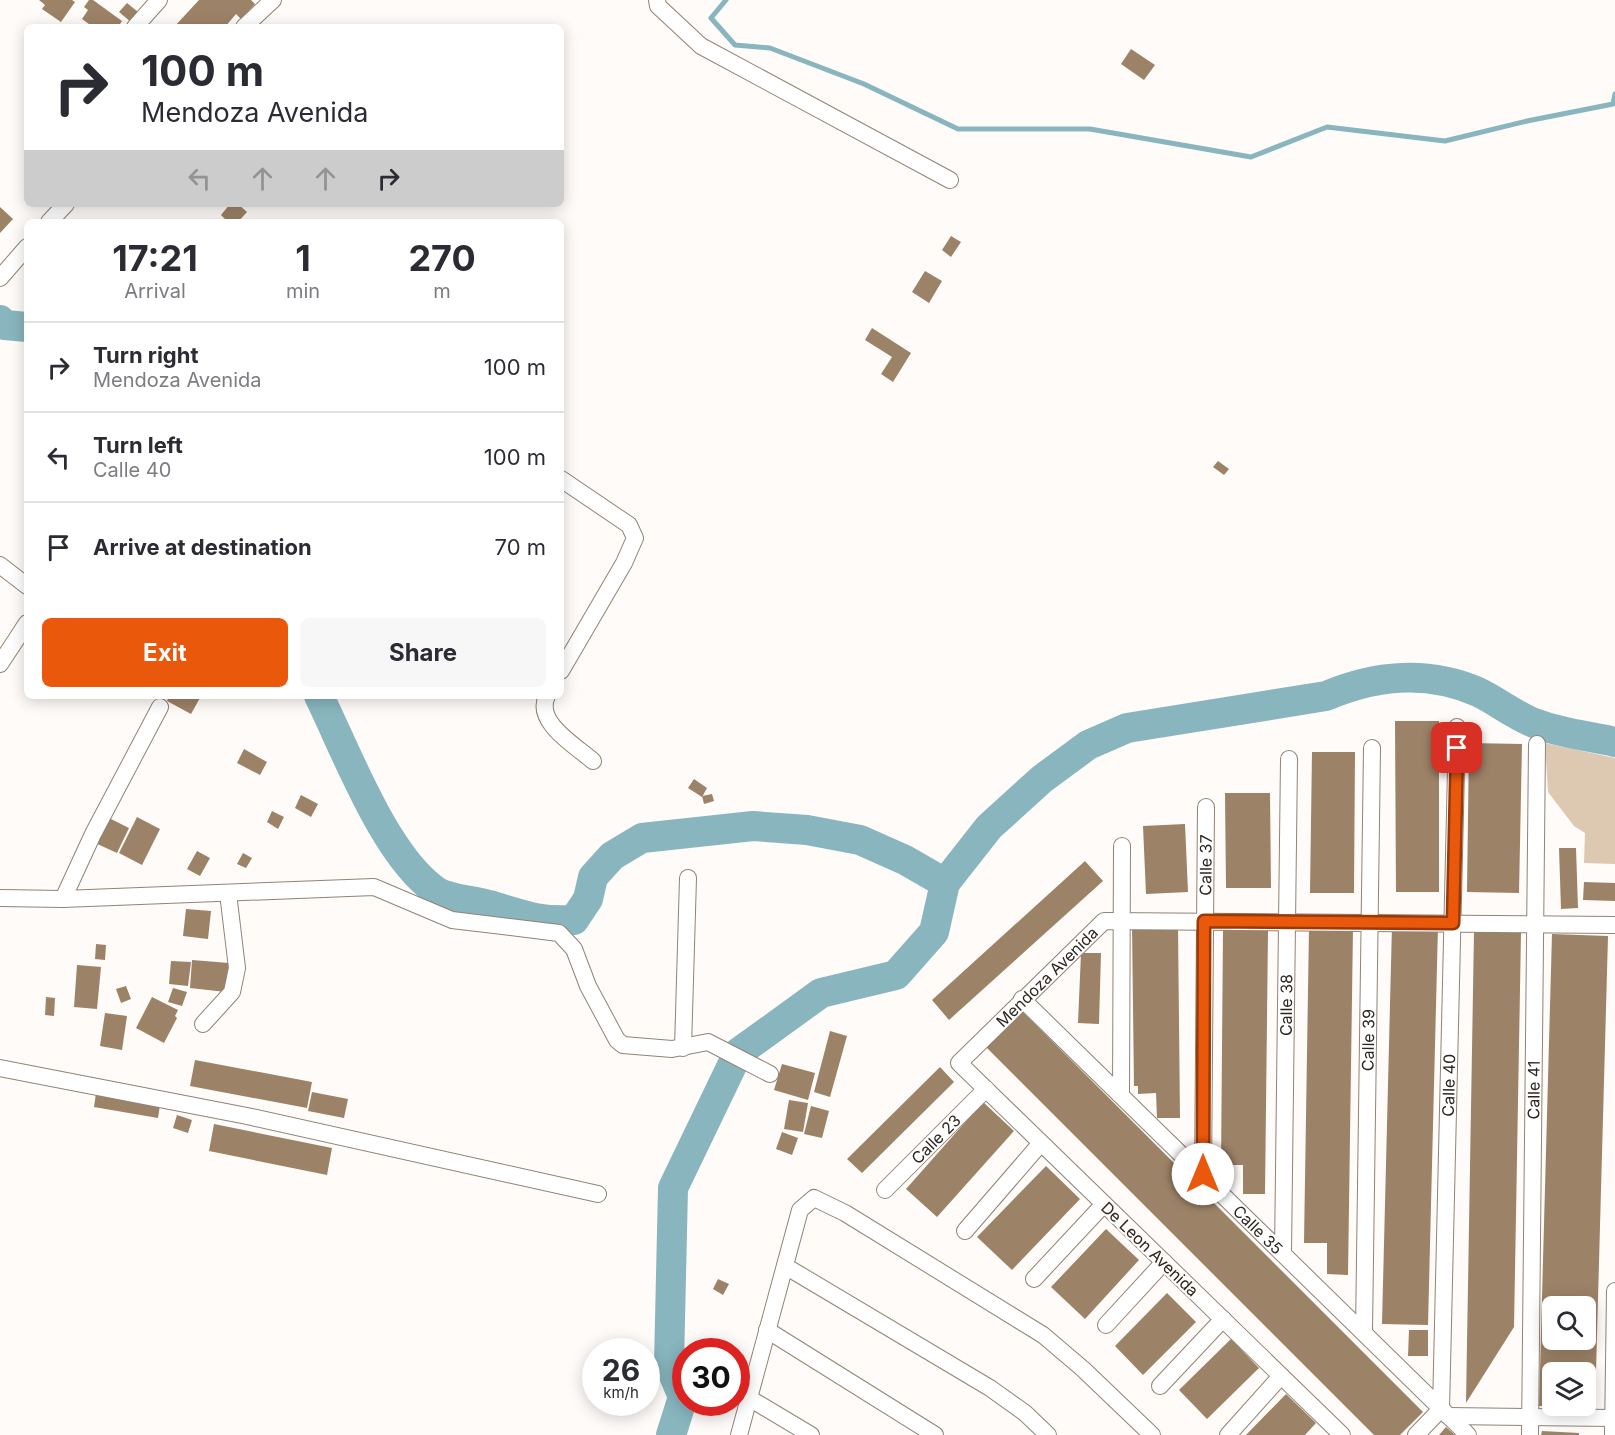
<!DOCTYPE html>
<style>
:root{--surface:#fff;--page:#f7f7f7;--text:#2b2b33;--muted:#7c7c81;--line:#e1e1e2;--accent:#ea580c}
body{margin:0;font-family:Inter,sans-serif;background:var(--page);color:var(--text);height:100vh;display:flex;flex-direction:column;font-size:22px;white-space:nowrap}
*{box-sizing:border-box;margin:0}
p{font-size:20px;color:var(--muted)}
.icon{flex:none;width:33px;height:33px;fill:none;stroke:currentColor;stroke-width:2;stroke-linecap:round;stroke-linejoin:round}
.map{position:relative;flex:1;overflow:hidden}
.sheet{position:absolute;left:24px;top:219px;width:540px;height:480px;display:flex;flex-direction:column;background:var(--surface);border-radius:9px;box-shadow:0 3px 15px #0003}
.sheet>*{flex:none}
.banner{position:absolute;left:24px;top:24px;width:540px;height:183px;border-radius:9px;box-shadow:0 3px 15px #0003;background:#fff;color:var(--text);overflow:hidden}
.tools{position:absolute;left:1542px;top:1296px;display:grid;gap:12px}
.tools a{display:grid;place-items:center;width:54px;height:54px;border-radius:9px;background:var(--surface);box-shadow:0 3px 15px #0003;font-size:30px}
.speed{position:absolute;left:582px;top:1338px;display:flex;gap:12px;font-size:30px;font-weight:700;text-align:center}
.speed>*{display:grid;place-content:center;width:78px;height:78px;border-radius:50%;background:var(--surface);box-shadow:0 3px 15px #0003;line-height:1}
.speed small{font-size:15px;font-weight:400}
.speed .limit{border:9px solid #d22;background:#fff;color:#111}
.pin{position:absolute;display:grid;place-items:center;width:51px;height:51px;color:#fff;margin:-26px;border-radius:12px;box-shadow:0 3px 9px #0006}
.me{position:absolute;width:66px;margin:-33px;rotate:0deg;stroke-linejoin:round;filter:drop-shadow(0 0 4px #0008)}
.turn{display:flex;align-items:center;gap:21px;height:126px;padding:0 18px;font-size:27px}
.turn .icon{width:78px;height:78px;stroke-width:2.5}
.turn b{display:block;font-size:42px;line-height:51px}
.lanes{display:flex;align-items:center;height:57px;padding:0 18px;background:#0003;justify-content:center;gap:30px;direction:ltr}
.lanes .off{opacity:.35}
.eta{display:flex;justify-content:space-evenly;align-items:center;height:102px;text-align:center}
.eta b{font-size:36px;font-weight:700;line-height:42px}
.cta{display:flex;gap:12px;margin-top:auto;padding:12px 18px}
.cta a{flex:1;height:69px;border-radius:9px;background:var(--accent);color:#fff;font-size:24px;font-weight:700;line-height:69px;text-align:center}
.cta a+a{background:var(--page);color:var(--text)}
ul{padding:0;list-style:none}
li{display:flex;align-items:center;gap:18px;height:90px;padding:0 18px;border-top:2px solid var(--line)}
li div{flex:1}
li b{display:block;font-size:22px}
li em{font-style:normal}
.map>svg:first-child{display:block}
.green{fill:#ddc8b2}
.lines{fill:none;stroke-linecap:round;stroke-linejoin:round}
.stream{stroke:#88b5be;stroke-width:5}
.river{stroke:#88b5be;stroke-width:30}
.building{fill:#9c8267;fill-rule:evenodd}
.minor-casing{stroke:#918375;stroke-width:18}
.minor{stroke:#fff;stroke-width:16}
.route-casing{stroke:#983908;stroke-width:15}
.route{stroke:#ea580c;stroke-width:10}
.labels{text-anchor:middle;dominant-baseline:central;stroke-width:4.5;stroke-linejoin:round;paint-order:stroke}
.street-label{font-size:16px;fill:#2c2621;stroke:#fefbf8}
</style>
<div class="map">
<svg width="1615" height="1435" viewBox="0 0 1615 1435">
<rect width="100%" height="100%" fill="#fefbf8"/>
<path class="green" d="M 1545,743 L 1615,758 L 1615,864 L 1584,863 L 1585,833 L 1574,826 L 1548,792 Z"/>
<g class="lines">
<path class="stream" d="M 726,0 L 711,18 L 735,45 L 770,48 L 864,84 L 958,129 L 1090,129 L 1251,157 L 1327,127 L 1445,141 L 1527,121 L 1613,104 L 1615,94"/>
<path class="river" d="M 0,320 L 5,325 L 27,327
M 319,696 C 347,753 385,856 436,891 C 450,900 474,900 489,905 C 523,915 538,922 574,920 L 588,899 L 593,877 L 612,856 L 642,838 L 753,826 L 807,830 L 860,840 L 905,860 L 945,883
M 671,1435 L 683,1397 L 669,1364 L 673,1188 L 738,1053 L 821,993 L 896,975 L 934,932 L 945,883 L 989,827 L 1042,779 L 1088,745 L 1127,728 L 1326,696 C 1375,675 1428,670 1478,692 C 1497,701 1514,715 1534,723 C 1560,733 1588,736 1615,742"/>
</g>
<path class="building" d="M 39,0 L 72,0 L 75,2 L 61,22 L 42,9 L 45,5 Z
M 89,0 L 93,0 L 122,21 L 118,27 L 93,27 L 82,19 L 88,10 L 84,7 Z
M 199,0 L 251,0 L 255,4 L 241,19 L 236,14 L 225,27 L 174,27 Z
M 127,3 L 138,12 L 131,22 L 119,12 Z
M 1131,49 L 1155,65 L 1144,80 L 1121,64 Z
M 230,204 L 238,204 L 247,212 L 238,222 L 228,222 L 221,215 Z
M 0,207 L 13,219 L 0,233 Z
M 951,236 L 961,242 L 951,257 L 942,250 Z
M 925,271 L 942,281 L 929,303 L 912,292 Z
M 872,328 L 911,353 L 893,382 L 881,374 L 892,357 L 865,340 Z
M 1218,461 L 1229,469 L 1224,475 L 1213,467 Z
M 169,696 L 201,696 L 191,714 L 167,701 Z
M 1395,721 L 1439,721 L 1439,892 L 1396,892 Z
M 1469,743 L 1522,744 L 1519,893 L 1467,892 Z
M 244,749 L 267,762 L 260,775 L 237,763 Z
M 1312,752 L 1355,752 L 1354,893 L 1310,893 Z
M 694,779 L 707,788 L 702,797 L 688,788 Z
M 1225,793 L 1270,793 L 1271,888 L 1226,888 Z
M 712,794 L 714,801 L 704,804 L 702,796 Z
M 301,795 L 318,804 L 311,817 L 295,808 Z
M 272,811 L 284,817 L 278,829 L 267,822 Z
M 105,816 L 129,828 L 117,853 L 93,842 Z
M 137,817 L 160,829 L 142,865 L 119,853 Z
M 1185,824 L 1188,892 L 1146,894 L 1143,826 Z
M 1559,848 L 1576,848 L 1578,908 L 1561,909 Z
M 197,851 L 210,858 L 200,876 L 187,869 Z
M 243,853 L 252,858 L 246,868 L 237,864 Z
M 1085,861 L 1103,881 L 949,1020 L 932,1000 Z
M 1584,882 L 1615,883 L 1615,901 L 1583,900 Z
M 186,909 L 211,911 L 208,939 L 183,936 Z
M 1132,925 L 1178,925 L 1180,1118 L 1157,1118 L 1156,1093 L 1138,1094 L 1138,1086 L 1134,1086 Z
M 1392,925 L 1438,926 L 1428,1325 L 1382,1324 Z
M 1309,928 L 1353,928 L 1348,1275 L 1327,1274 L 1327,1243 L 1304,1243 Z
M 1223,930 L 1268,931 L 1265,1194 L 1243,1194 L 1243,1165 L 1221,1165 Z
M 1474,932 L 1521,933 L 1514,1327 L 1466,1403 Z
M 1552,934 L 1608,936 L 1595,1408 L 1586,1407 L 1586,1372 L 1552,1372 L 1552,1406 L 1539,1406 ZM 1552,1306 L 1586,1306 L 1586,1340 L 1552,1340 Z
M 96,944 L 106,945 L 105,960 L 95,959 Z
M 1081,953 L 1101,953 L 1099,1024 L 1078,1023 Z
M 192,960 L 229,963 L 226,992 L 190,988 Z
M 171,961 L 191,962 L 188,986 L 169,984 Z
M 77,965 L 101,967 L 97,1009 L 74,1007 Z
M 126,986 L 131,999 L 121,1003 L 116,989 Z
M 173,988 L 187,992 L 182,1006 L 168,1002 Z
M 46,997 L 55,998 L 54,1016 L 45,1015 Z
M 152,997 L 178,1010 L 175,1016 L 177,1018 L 164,1043 L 136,1028 Z
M 1021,1010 L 1423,1412 L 1400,1435 L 1374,1435 L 985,1046 Z
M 105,1013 L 127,1016 L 122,1050 L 100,1046 Z
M 830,1031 L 847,1036 L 830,1097 L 814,1092 Z
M 195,1060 L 312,1082 L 307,1108 L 190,1086 Z
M 782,1064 L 815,1073 L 808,1100 L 774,1090 Z
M 940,1067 L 954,1082 L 862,1173 L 847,1159 Z
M 312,1092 L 348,1099 L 344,1118 L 308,1111 Z
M 96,1093 L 160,1105 L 158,1118 L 94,1107 Z
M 789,1100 L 808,1103 L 803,1132 L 784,1129 Z
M 983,1102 L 1014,1131 L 937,1217 L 906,1189 Z
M 811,1106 L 829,1111 L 822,1138 L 804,1134 Z
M 177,1115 L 192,1120 L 188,1133 L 173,1128 Z
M 214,1124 L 332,1148 L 327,1175 L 209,1151 Z
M 782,1132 L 798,1138 L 792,1155 L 776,1149 Z
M 1046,1166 L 1080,1199 L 1012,1270 L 977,1237 Z
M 1106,1229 L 1139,1260 L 1085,1319 L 1051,1287 Z
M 718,1279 L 729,1284 L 723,1295 L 713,1289 Z
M 1167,1293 L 1196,1322 L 1143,1375 L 1115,1346 Z
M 1409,1330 L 1428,1330 L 1428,1356 L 1408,1356 Z
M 1231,1339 L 1259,1368 L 1207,1419 L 1179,1390 Z
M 1286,1394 L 1316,1423 L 1305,1435 L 1246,1435 Z
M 1446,1427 L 1455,1435 L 1439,1435 Z
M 1542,1431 L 1579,1433 L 1579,1435 L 1541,1435 Z"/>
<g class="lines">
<defs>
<g id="minor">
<path d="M 657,0 L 658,6 L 701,46 L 950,180"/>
<path d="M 135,27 L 159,0"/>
<path d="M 244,27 L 273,0"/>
<path d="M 49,222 L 66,204"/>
<path d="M 0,278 L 27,247"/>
<path d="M 561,479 L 629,525 L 635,538 L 624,563 L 561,671"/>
<path d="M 0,565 L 27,586"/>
<path d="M 0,664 L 27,623"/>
<path d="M 547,696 C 534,722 576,746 593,761"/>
<path d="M 0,898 L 63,899 L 374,887 L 452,920 L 559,933 L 574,949 L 588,986 L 617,1040 L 623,1045 L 672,1049 L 708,1042 L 770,1074"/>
<path d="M 63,899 L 93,834 L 160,707"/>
<path id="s1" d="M 1022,999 L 1468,1435"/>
<path d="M 203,1024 L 232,992 L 237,968 L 228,893"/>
<path d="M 683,1048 L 688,878"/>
<path d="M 0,1068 L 247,1116 L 598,1194"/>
<path d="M 1121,1095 L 1122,846"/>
<path id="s2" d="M 1203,1175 L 1206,807"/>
<path id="s3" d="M 885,1190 L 986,1089"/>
<path d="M 965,1231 L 1041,1143"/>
<path id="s4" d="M 1283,1253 L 1289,759"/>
<path d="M 785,1266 L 990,1388 L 1025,1413 L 1048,1435"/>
<path d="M 1034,1279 L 1104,1204"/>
<path d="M 1106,1325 L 1164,1262"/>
<path d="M 767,1330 L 935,1435"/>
<path id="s5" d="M 1364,1332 L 1372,748"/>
<path d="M 1160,1386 L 1223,1319"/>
<path d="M 749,1398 L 811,1435"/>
<path d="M 1448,1416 L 1615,1418"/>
<path d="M 739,1435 L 800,1210 L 814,1198 L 845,1213 L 1043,1335 L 1083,1369 L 1152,1435"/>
<path d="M 1228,1435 L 1281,1376"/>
<path id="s6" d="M 1342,1435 L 959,1063 L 1104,921 L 1615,925"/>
<path id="s7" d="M 1416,1435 L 1441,1409 L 1457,727"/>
<path id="s8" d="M 1530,1435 L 1537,744"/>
<path d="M 1613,1435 L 1615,1291"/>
</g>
</defs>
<use href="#minor" class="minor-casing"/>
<use href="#minor" class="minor"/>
</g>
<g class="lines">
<defs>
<path id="route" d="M 1203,1174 L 1204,921 L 1453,923 L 1457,748"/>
</defs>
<use href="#route" class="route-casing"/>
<use href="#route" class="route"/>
</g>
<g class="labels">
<g class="street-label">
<text stroke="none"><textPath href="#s2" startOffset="310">Calle 37</textPath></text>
<text stroke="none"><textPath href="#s6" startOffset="657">Mendoza Avenida</textPath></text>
<text stroke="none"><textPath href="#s4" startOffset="248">Calle 38</textPath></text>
<text stroke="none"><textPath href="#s5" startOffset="292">Calle 39</textPath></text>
<text stroke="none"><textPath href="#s7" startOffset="360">Calle 40</textPath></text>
<text stroke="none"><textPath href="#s8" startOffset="345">Calle 41</textPath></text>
<text stroke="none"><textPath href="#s3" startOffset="72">Calle 23</textPath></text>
<text stroke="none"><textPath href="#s1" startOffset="330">Calle 35</textPath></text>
<text transform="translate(1150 1249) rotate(44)">De Leon Avenida</text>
</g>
</g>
</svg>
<div class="tools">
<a><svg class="icon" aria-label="search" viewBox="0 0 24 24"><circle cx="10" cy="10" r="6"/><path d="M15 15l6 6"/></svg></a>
<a><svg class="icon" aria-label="layers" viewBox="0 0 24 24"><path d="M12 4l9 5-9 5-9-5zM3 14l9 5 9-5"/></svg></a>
</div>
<div class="speed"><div>26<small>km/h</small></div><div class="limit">30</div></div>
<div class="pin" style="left:1457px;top:748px;background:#d93025"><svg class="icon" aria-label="arrive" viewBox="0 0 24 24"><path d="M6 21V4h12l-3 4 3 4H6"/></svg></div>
<svg class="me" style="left:1203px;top:1174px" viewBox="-20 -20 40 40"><circle r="19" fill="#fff"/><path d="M0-13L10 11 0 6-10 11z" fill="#ea580c"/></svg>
<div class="banner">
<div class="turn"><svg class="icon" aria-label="right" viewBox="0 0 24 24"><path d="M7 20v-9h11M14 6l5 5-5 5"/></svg><div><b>100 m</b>Mendoza Avenida</div></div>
<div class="lanes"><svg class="icon off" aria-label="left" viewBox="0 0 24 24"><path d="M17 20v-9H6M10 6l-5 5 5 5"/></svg><svg class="icon off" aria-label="ahead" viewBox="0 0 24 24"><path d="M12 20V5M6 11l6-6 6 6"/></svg><svg class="icon off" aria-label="ahead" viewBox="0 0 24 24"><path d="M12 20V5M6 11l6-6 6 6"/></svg><svg class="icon" aria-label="right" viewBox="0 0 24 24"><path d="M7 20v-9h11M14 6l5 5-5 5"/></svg></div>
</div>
<section class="sheet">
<div class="eta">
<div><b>17:21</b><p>Arrival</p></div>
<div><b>1</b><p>min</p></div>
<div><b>270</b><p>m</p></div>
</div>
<ul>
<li><svg class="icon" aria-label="right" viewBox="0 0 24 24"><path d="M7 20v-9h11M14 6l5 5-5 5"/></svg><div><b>Turn right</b><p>Mendoza Avenida</p></div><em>100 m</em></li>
<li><svg class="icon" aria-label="left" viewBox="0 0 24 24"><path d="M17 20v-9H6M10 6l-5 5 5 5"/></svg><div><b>Turn left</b><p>Calle 40</p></div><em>100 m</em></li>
<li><svg class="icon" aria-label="arrive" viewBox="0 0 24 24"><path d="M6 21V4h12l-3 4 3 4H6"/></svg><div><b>Arrive at destination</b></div><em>70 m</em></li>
</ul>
<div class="cta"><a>Exit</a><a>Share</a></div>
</section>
</div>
